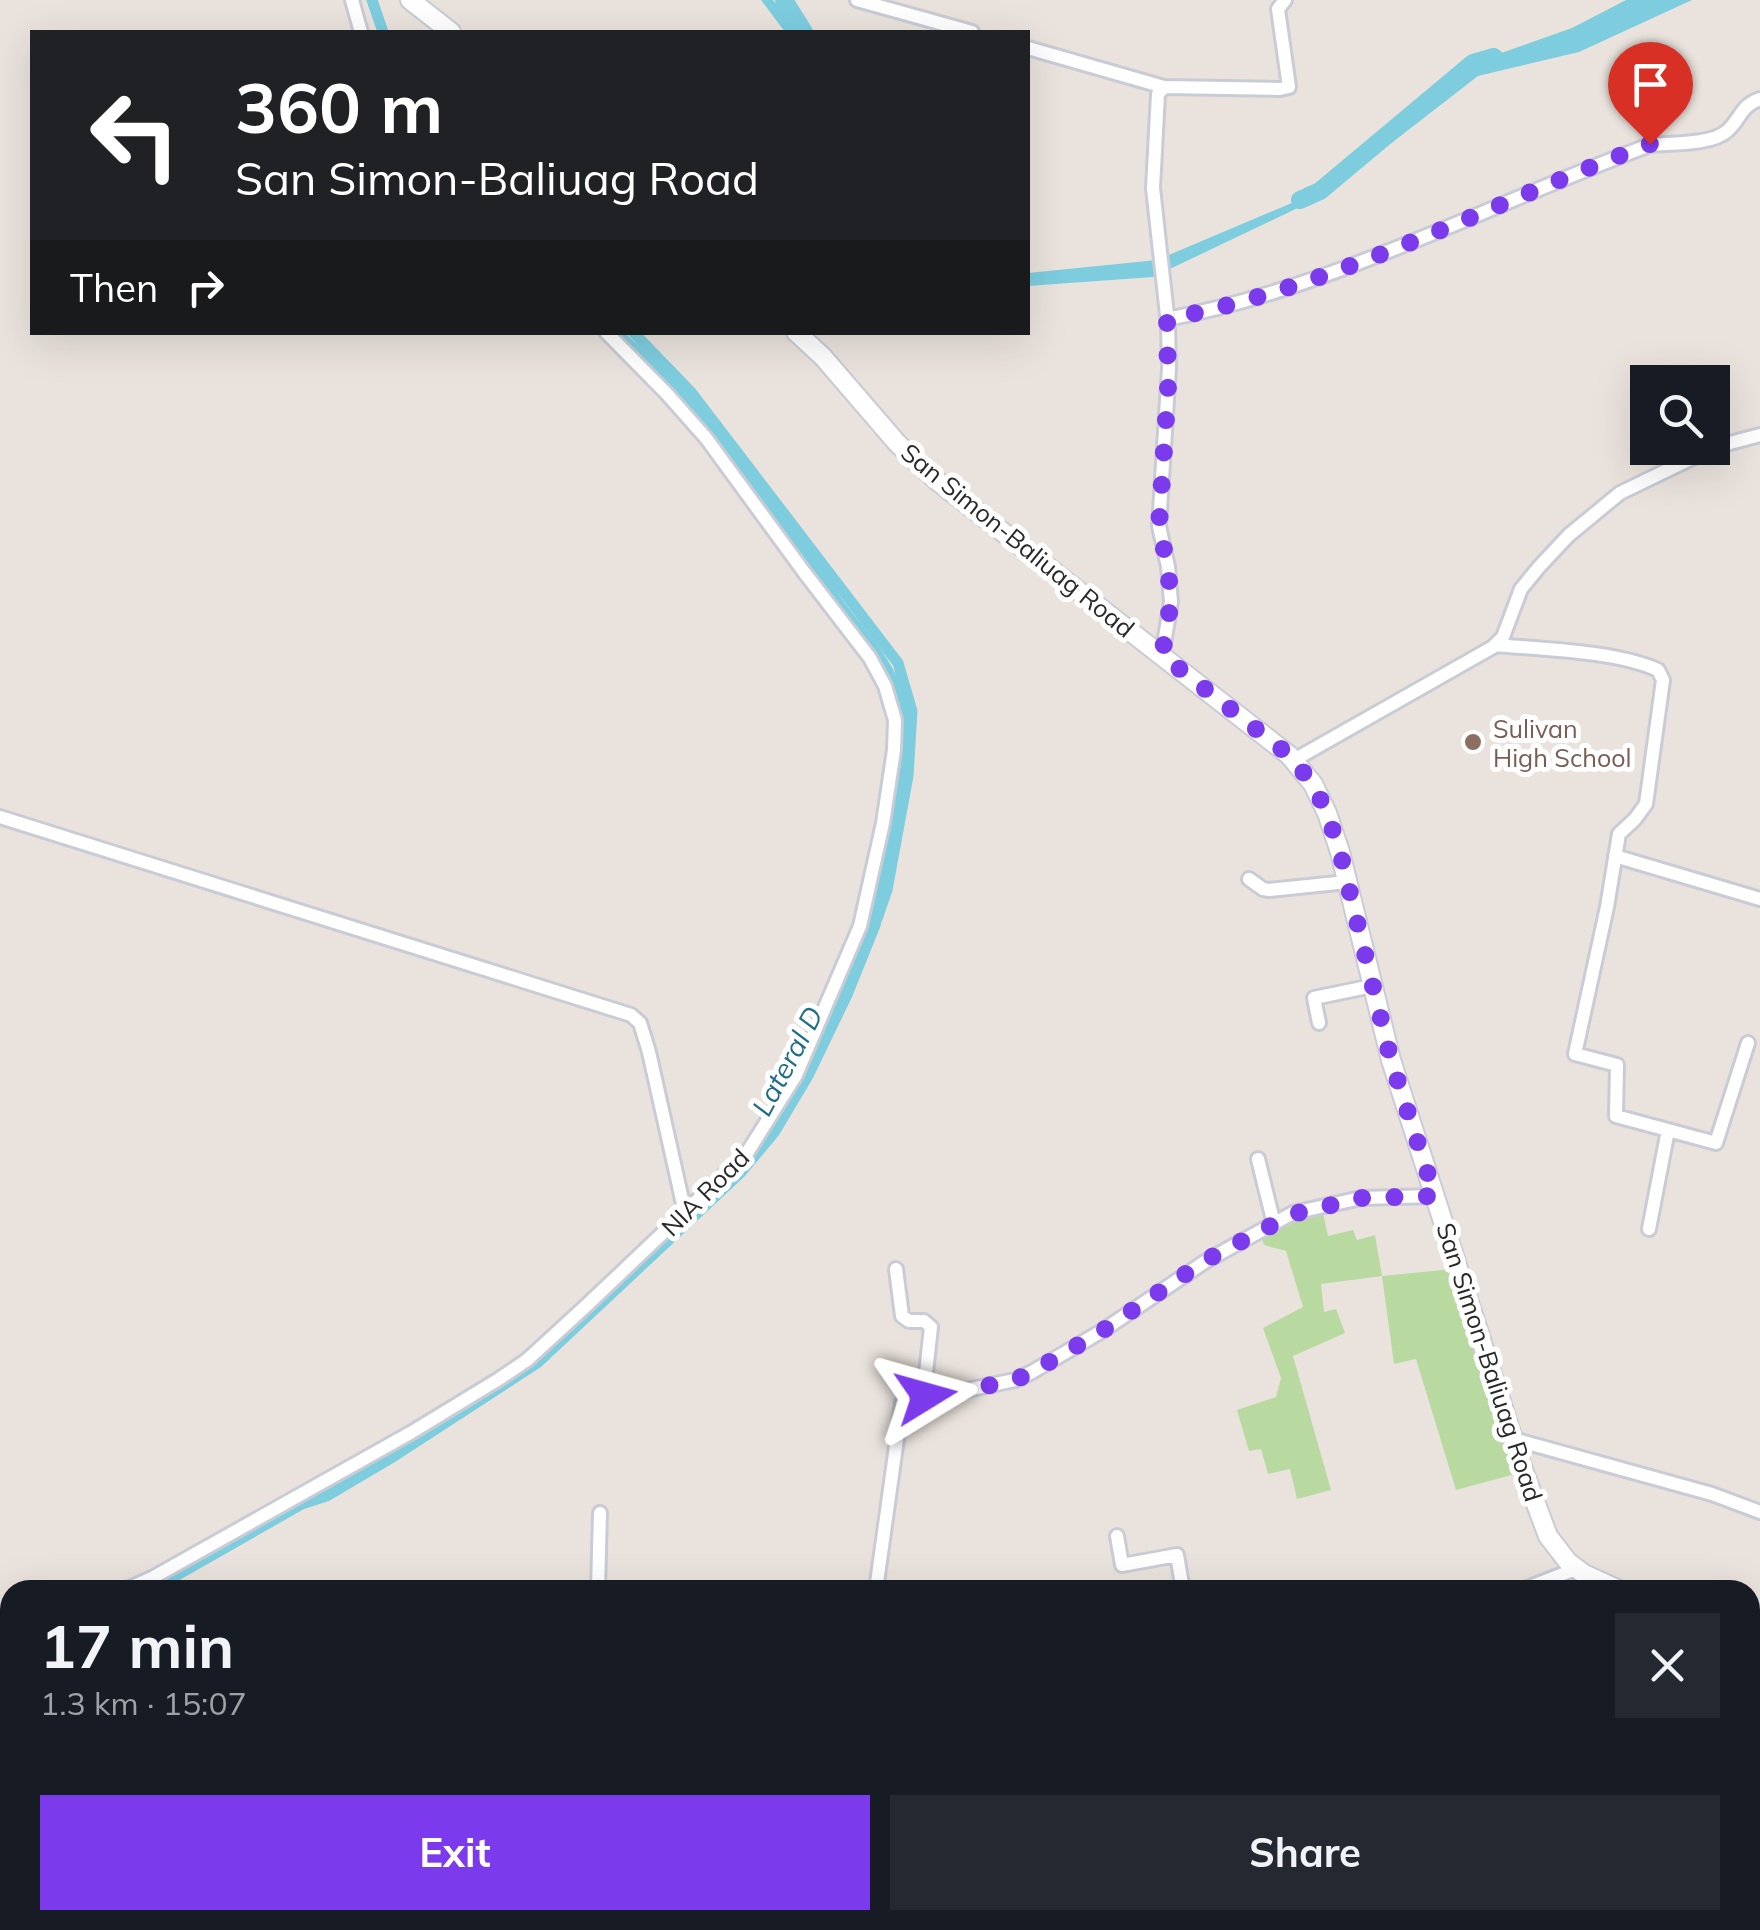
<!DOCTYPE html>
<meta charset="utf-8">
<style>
:root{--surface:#171b24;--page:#242831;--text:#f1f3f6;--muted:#9ea1a6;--accent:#7c3aed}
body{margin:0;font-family:Mulish,sans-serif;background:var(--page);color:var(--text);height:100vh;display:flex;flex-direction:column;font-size:38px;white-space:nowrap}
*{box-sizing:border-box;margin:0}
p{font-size:32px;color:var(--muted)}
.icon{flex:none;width:55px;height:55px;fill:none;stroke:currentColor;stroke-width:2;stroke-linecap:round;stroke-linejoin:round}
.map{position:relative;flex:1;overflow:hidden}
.panel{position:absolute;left:0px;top:1580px;width:1760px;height:350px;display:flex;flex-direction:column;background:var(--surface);border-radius:30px 30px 0 0;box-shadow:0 10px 40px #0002}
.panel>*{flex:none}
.guide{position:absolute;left:30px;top:30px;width:1000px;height:305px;border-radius:0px;box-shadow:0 10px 40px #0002;background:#202124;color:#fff;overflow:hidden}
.buttons{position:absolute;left:1630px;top:365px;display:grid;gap:20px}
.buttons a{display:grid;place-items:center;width:100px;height:100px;border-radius:0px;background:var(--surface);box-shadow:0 10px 40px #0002;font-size:50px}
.pin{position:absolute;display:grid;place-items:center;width:85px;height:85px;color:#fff;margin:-102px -42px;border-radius:50% 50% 50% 0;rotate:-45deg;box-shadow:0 0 10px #0007}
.pin .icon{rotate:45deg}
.me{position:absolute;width:110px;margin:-55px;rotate:82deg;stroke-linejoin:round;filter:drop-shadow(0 0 8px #0008)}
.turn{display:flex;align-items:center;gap:35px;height:210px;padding:0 40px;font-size:45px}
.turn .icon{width:130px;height:130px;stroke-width:2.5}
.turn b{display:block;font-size:70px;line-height:85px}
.then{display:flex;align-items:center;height:95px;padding:0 40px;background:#0003;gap:20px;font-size:38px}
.round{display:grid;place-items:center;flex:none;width:105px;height:105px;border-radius:0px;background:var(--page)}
.overview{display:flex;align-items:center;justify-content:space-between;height:170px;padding:0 40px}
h1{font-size:60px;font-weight:700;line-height:75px}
.cta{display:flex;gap:20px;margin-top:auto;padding:20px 40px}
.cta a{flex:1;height:115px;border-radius:0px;background:var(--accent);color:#fff;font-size:40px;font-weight:700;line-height:115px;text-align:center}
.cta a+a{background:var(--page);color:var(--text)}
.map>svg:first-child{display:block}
.green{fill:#b8daa0}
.water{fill:#7dcddf}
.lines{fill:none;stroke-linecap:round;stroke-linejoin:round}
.canal{stroke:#7dcddf;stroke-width:11}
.river{stroke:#7dcddf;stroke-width:18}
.minor-casing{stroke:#c9ccd5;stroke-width:18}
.secondary-casing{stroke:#c9ccd5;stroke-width:22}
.minor{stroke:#fff;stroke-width:12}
.secondary{stroke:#fff;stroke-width:18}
.route{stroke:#7c3aed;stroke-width:18;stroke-dasharray:0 32.4}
.education-dot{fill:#8d6e63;stroke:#fff;stroke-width:4}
.labels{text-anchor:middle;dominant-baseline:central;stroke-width:10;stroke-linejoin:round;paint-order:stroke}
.street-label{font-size:25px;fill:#292929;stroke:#fff}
.education-label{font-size:25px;fill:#785e54;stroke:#fff;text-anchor:start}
.water-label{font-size:28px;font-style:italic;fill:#1e6d89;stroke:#fff}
</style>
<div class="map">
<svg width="1760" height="1930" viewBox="0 0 1760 1930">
<rect width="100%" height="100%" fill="#eae3dd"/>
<path class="green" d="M 1322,1209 L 1328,1236 L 1353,1230 L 1357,1240 L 1375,1235 L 1382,1276 L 1453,1269 L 1515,1474 L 1456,1490 L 1416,1359 L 1394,1364 L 1382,1276 L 1321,1284 L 1324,1312 L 1336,1309 L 1345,1333 L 1293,1356 L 1331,1490 L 1297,1499 L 1290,1469 L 1268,1474 L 1261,1449 L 1249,1451 L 1237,1410 L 1276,1397 L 1281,1378 L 1263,1328 L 1303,1307 L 1286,1251 L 1264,1245 L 1261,1235 L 1295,1216 Z
M 1750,1738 L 1760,1742 L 1760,1825 L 1750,1821 Z
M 870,1920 L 941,1920 L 936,1930 L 867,1930 Z
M 993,1920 L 1403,1920 L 1398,1930 L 978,1930 Z
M 1633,1920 L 1730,1920 L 1736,1930 L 1653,1930 Z"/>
<path class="water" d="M 761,0 L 773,0 L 799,32 L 785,32 Z
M 1626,0 L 1692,0 L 1579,52 L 1478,76 L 1323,196 L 1153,277 L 1028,286 L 1028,273 L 1157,260 L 1320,191 L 1473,63 L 1572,28 Z
M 611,333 L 625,333 C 708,407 774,501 837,592 C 863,630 899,661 907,708 C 916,766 892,840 883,897 L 880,916 L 881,925 L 852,997 L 813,1078 L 779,1135 L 745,1176 L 541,1367 L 395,1462 L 329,1501 L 304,1509 L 162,1590 L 134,1590 L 508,1377 L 750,1154 L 863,927 L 896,704 L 799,559 Z
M 941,1920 L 993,1920 L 978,1930 L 936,1930 Z"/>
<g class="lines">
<path class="canal" d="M 372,0 L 383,32
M 633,332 L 691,392 L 898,663 L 912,711 L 908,776 L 887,890 L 877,919"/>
<path class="river" d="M 784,0 L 804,32
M 1300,200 L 1320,191 L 1473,63 L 1494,57"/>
<defs>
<path id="minor" d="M 352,0 L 361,32
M 857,0 L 972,32
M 1028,48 L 1164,87
M 1167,319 C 1333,288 1492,203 1650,145 C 1670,143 1712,145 1727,131 C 1741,119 1740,106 1760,99
M 1495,645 C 1541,649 1617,651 1658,670 L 1663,680 L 1646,804 L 1635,819 L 1619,834 L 1607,907 L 1575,1054 L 1617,1065 L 1616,1116 L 1716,1143 L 1748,1043
M 1162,655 L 1171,602 L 1168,567 L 1159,526 L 1169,368 L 1168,324 L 1153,188 L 1158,94 L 1164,87 L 1280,89 L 1289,87 L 1278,9 L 1285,0
M 1294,760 L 1493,647 L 1503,637 L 1521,589 L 1539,567 L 1569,535 L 1620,493 L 1715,447 L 1760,435
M 0,817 L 631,1015 L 640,1023 L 649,1052 L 685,1213
M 1615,856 L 1760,899
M 1249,879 L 1263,889 L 1269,890 L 1347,882
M 1319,1023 L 1314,998 L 1372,986
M 1258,1159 L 1274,1224
M 1649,1229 L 1668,1130
M 896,1269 L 902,1316 L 909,1321 L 924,1321 L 931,1327 L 924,1391 L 925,1396 L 933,1397 L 1015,1380 L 1032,1372 L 1102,1331 L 1206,1261 L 1293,1213 L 1361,1198 L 1435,1196
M 1513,1439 L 1712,1494 L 1760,1512
M 1117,1536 L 1122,1565 L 1177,1555 L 1183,1590
M 125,1590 L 152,1578 L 412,1432 L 499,1379 L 527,1360 L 587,1305 L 747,1153 L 796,1075 L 860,926 L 883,823 L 894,750 L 895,720 L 885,686 L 870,658 L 804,572 L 706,438 L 667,394 L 606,332
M 598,1590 L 600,1513
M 876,1590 L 902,1403
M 1522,1590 L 1576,1569
M 0,1616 L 10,1616
M 1750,1855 L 1760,1860
M 148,1920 L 165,1930
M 186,1920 L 187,1930
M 297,1920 L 298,1930
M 398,1920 L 398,1930
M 552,1920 L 560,1930
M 1563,1920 L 1576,1930
M 431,1930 L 440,1920
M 861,1930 L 864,1920
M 1427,1930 L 1432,1920
M 1476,1930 L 1480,1920
M 1528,1930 L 1532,1920"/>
<path id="secondary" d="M 410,0 L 451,32
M 796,332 L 823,357 L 897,443 L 936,480 L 1289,755 L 1313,784 L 1327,813 L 1340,852 L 1391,1060 L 1522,1467 L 1548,1536 L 1568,1562 L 1584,1574 L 1619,1590
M 1750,1645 L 1760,1649"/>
</defs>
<use href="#minor" class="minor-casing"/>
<use href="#secondary" class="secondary-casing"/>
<use href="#minor" class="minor"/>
<use href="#secondary" class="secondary"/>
</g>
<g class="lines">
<path class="route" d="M 926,1396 L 933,1397 L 1015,1380 L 1032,1372 L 1102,1331 L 1206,1260 L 1293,1214 L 1361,1198 L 1435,1196 L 1391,1060 L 1340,852 L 1327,813 L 1313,784 L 1289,755 L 1162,655 L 1171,602 L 1168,568 L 1159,526 L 1168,389 L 1167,319 C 1335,287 1490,204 1650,144"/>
</g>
<circle class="education-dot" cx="1473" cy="742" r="10"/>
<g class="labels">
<g class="street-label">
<text transform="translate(1018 540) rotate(39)">San Simon-Baliuag Road</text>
<text transform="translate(705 1192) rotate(-45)">NIA Road</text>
<text transform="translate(1490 1362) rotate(72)">San Simon-Baliuag Road</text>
</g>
<g class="education-label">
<text x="1493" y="728">Sulivan<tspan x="1493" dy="29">High School</tspan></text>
</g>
<g class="water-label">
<text transform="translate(787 1061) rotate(-62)">Lateral D</text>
</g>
</g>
</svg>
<div class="buttons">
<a><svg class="icon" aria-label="search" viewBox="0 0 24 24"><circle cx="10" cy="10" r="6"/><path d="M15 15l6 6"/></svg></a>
</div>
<div class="pin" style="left:1650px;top:144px;background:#d93025"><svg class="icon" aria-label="arrive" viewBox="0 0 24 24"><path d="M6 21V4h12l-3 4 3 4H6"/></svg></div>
<svg class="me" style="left:926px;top:1396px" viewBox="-20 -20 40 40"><path d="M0-17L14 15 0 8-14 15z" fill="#7c3aed" stroke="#fff" stroke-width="4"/></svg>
<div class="guide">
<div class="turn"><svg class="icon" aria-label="left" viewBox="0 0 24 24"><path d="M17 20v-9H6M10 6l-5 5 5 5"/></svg><div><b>360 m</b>San Simon-Baliuag Road</div></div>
<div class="then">Then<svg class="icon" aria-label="right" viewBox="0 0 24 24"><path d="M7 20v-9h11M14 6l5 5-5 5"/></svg></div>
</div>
<section class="panel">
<div class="overview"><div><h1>17 min</h1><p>1.3 km · 15:07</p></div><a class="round"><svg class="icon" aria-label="close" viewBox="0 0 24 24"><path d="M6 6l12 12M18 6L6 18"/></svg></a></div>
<div class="cta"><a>Exit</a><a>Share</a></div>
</section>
</div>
